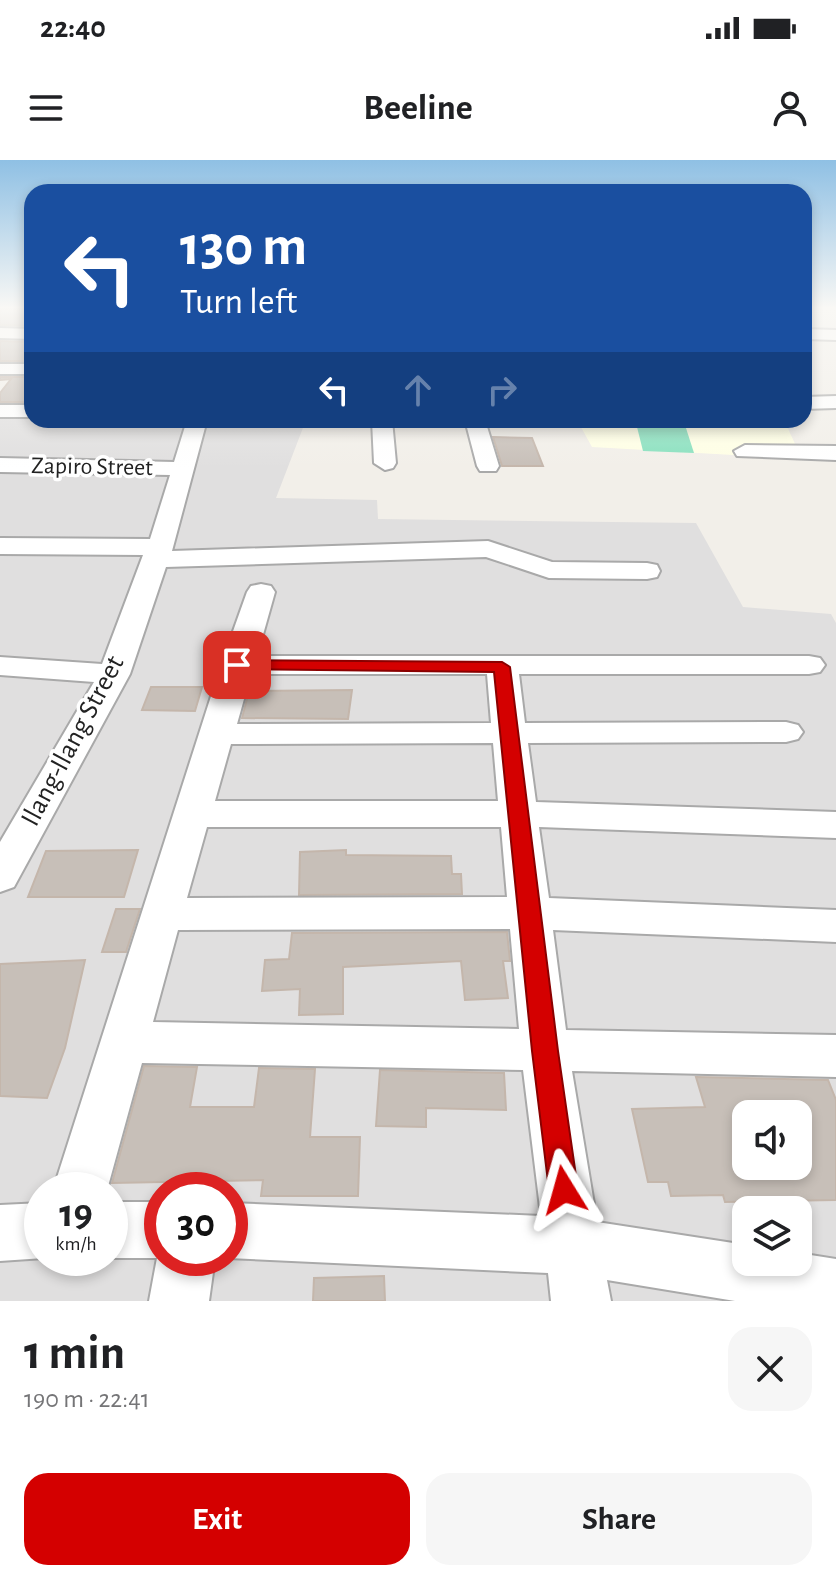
<!DOCTYPE html>
<meta charset="utf-8">
<style>
:root{--surface:#fff;--page:#f6f6f6;--text:#202124;--muted:#757577;--accent:#d40000}
body{margin:0;font-family:"Alegreya Sans",sans-serif;background:var(--page);color:var(--text);height:100vh;display:flex;flex-direction:column;font-size:30px;white-space:nowrap}
*{box-sizing:border-box;margin:0}
p{font-size:26px;color:var(--muted)}
.icon{flex:none;width:44px;height:44px;fill:none;stroke:currentColor;stroke-width:2;stroke-linecap:round;stroke-linejoin:round}
.map{position:relative;height:1141px;overflow:hidden}
.details{display:flex;flex-direction:column;background:var(--surface);flex:1}
.details>*{flex:none}
.banner{position:absolute;left:24px;top:24px;width:788px;height:244px;border-radius:24px;box-shadow:0 4px 12px #0003;background:#1a4fa0;color:#fff;overflow:hidden}
.fabs{position:absolute;left:732px;top:940px;display:grid;gap:16px}
.fabs a{display:grid;place-items:center;width:80px;height:80px;border-radius:16px;background:var(--surface);box-shadow:0 4px 12px #0003;font-size:40px}
.speed{position:absolute;left:24px;top:1012px;display:flex;gap:16px;font-size:40px;font-weight:700;text-align:center}
.speed>*{display:grid;place-content:center;width:104px;height:104px;border-radius:50%;background:var(--surface);box-shadow:0 4px 12px #0003;line-height:1}
.speed small{font-size:20px;font-weight:400}
.speed .limit{border:12px solid #d22;background:#fff;color:#111}
.pin{position:absolute;display:grid;place-items:center;width:68px;height:68px;color:#fff;margin:-34px;border-radius:16px;box-shadow:0 4px 12px #0006}
.me{position:absolute;width:88px;margin:-44px;rotate:352deg;stroke-linejoin:round;filter:drop-shadow(0 0 6px #0008)}
.turn{display:flex;align-items:center;gap:28px;height:168px;padding:0 24px;font-size:36px}
.turn .icon{width:104px;height:104px;stroke-width:2.5}
.turn b{display:block;font-size:56px;line-height:68px}
.lanes{display:flex;align-items:center;height:76px;padding:0 24px;background:#0003;justify-content:center;gap:40px;direction:ltr}
.lanes .off{opacity:.35}
.round{display:grid;place-items:center;flex:none;width:84px;height:84px;border-radius:24px;background:var(--page)}
.head{display:flex;align-items:center;justify-content:space-between;height:136px;padding:0 24px}
h1{font-size:48px;font-weight:600;line-height:60px}
.cta{display:flex;gap:16px;margin-top:auto;padding:16px 24px}
.cta a{flex:1;height:92px;border-radius:24px;background:var(--accent);color:#fff;font-size:32px;font-weight:600;line-height:92px;text-align:center}
.cta a+a{background:var(--page);color:var(--text)}
.status{display:flex;justify-content:space-between;align-items:center;height:56px;padding:0 40px;background:var(--surface);direction:ltr}
.status svg{height:22px;fill:currentColor}
header{display:flex;justify-content:space-between;align-items:center;height:104px;padding:0 24px;background:var(--surface);font-size:36px;font-weight:600}
.map>svg:first-child{display:block}
.residential{fill:#e0dfdf;fill-rule:evenodd}
.education{fill:#ffffe5}
.pitch{fill:#88e0be}
.building{fill:#c7bfb8;stroke:#c4b6ab;stroke-width:2;fill-rule:evenodd}
.lines{fill:none;stroke-linecap:round;stroke-linejoin:round}
.minor-casing{stroke:#a9a9a9;stroke-width:4}
.minor{fill:#fff;fill-rule:evenodd}
.route{fill:#d40000;stroke:#8a0000;stroke-width:2}
.labels{text-anchor:middle;dominant-baseline:central;stroke-width:7;stroke-linejoin:round;paint-order:stroke}
.far-street-label{font-size:24px;fill:#222;stroke:#fff}
.street-label{font-size:28px;fill:#222;stroke:#fff}
</style>
<div class="status"><b>22:40</b><svg viewBox="0 0 49 12"><path d="M0 12V9h3v3zM5 12V6h3v6zM10 12V3h3v9zM15 12V0h3v12zM26 1h20v11H26zM47 4h2v5h-2z"/></svg></div>
<header><svg class="icon" aria-label="menu" viewBox="0 0 24 24"><path d="M4 6h16M4 12h16M4 18h16"/></svg>Beeline<svg class="icon" aria-label="person" viewBox="0 0 24 24"><circle cx="12" cy="8" r="4"/><path d="M4 21q1-7 8-7t8 7"/></svg></header>
<div class="map">
<svg width="836" height="1141" viewBox="0 0 836 1141">
<rect width="100%" height="100%" fill="#f2efe9"/>
<path class="residential" d="M 32,256 L 32,260 L 306,260 L 276,338 L 377,340 L 378,359 L 696,363 L 743,447 L 831,454 L 836,463 L 836,1141 L 0,1141 L 0,257 ZM 746,954 L 798,954 L 798,1006 L 746,1006 ZM 42,1030 L 110,1030 L 110,1098 L 42,1098 ZM 162,1030 L 230,1030 L 230,1098 L 162,1098 ZM 746,1050 L 798,1050 L 798,1102 L 746,1102 Z"/>
<path class="education" d="M 577,260 L 784,260 L 802,299 L 592,287 Z"/>
<path class="pitch" d="M 636,263 L 685,265 L 694,293 L 643,291 Z"/>
<path class="building" d="M 0,148 L 32,148 L 32,166 L 0,165 Z
M 0,181 L 32,182 L 32,201 L 0,201 Z
M 0,217 L 32,217 L 32,242 L 0,242 L 0,233 L 11,219 L 0,220 Z
M 493,277 L 532,278 L 543,306 L 502,306 Z
M 151,527 L 202,527 L 195,551 L 142,550 Z
M 352,530 L 348,559 L 242,558 L 249,531 Z
M 138,690 L 124,737 L 28,737 L 46,691 Z
M 346,690 L 346,695 L 451,696 L 452,714 L 461,714 L 462,734 L 299,735 L 300,692 Z
M 116,749 L 140,749 L 126,792 L 102,792 Z
M 507,772 L 510,801 L 503,801 L 508,838 L 465,840 L 461,801 L 343,807 L 343,854 L 299,855 L 300,829 L 262,831 L 265,800 L 289,799 L 292,773 Z
M 85,800 L 65,888 L 47,938 L 0,936 L 0,804 Z
M 144,906 L 197,907 L 190,947 L 254,947 L 259,908 L 315,909 L 310,977 L 360,977 L 358,1036 L 261,1036 L 263,1020 L 112,1023 Z
M 380,910 L 504,913 L 506,950 L 426,948 L 426,967 L 376,966 Z
M 696,917 L 828,920 L 836,940 L 836,1040 L 725,1042 L 723,1035 L 671,1036 L 668,1022 L 648,1022 L 632,949 L 705,947 ZM 746,954 L 798,954 L 798,1006 L 746,1006 Z
M 384,1116 L 385,1141 L 313,1141 L 314,1118 Z"/>
<g class="lines">
<defs>
<path id="minor" d="M 0,168 L 32,169 L 32,179 L 0,178 Z
M 804,169 L 836,170 L 836,180 L 804,179 Z
M 0,204 L 32,204 L 32,214 L 0,214 Z
M 836,236 L 836,248 L 804,249 L 804,237 Z
M 0,245 L 32,245 L 32,257 L 0,257 Z
M 187,260 L 207,260 L 172,391 L 488,381 L 552,402 L 647,403 L 657,405 L 660,411 L 657,417 L 647,419 L 549,418 L 486,397 L 166,407 L 130,514 L 14,727 L 0,732 L 0,682 L 94,522 L 0,515 L 0,497 L 102,504 L 143,395 L 0,394 L 0,378 L 150,379 L 170,315 L 0,312 L 0,298 L 174,302 Z
M 372,260 L 392,260 L 396,303 L 393,308 L 385,310 L 374,303 Z
M 465,260 L 485,260 L 499,306 L 496,311 L 480,311 L 477,306 Z
M 745,285 L 836,286 L 836,300 L 737,296 L 734,291 Z
M 261,424 L 271,426 L 275,432 L 257,496 L 809,496 L 820,498 L 825,505 L 820,512 L 809,514 L 519,514 L 525,563 L 786,562 L 798,565 L 803,572 L 798,579 L 786,582 L 528,583 L 536,642 L 836,652 L 836,678 L 539,667 L 549,738 L 836,750 L 836,782 L 553,770 L 566,870 L 836,875 L 836,917 L 572,911 L 597,1062 L 746,1085 L 746,1102 L 798,1102 L 798,1093 L 836,1099 L 836,1141 L 735,1141 L 607,1120 L 611,1141 L 551,1141 L 548,1113 L 228,1098 L 230,1043 L 541,1056 L 523,910 L 142,903 L 107,1030 L 53,1030 L 221,505 L 247,432 L 251,426 ZM 251,514 L 487,514 L 491,563 L 237,564 ZM 493,583 L 498,641 L 215,641 L 231,584 ZM 207,667 L 501,667 L 507,737 L 187,738 ZM 510,769 L 519,869 L 153,862 L 178,770 Z
M 110,1042 L 162,1042 L 162,1098 L 215,1098 L 209,1141 L 149,1141 L 157,1098 L 110,1098 Z
M 42,1043 L 44,1098 L 0,1101 L 0,1045 Z"/>
</defs>
<use href="#minor" class="minor-casing"/>
<use href="#minor" class="minor"/>
</g>
<linearGradient id="sky" x2="0" y2="1"><stop stop-color="#8fc0e4"/><stop offset="0.48" stop-color="#f9f8f5"/><stop offset="1" stop-color="#f9f8f5" stop-opacity="0"/></linearGradient>
<rect width="836" height="308" fill="url(#sky)"/>
<path class="route" d="M 237,500 L 502,502 L 510,507 L 558,891 L 578,1030 L 574,1040 L 564,1044 L 554,1040 L 549,1030 L 532,891 L 494,512 L 231,509 L 229,505 Z"/>
<g class="labels">
<g class="far-street-label">
<text transform="translate(92 307) rotate(1)">Zapiro Street</text>
</g>
<g class="street-label">
<text transform="translate(73 581) rotate(-62)">Ilang-Ilang Street</text>
</g>
</g>
</svg>
<div class="fabs">
<a><svg class="icon" aria-label="sound" viewBox="0 0 24 24"><path d="M4 9h4l5-4v14l-5-4H4zM17 9q2 3 0 6"/></svg></a>
<a><svg class="icon" aria-label="layers" viewBox="0 0 24 24"><path d="M12 4l9 5-9 5-9-5zM3 14l9 5 9-5"/></svg></a>
</div>
<div class="speed"><div>19<small>km/h</small></div><div class="limit">30</div></div>
<div class="pin" style="left:237px;top:505px;background:#d93025"><svg class="icon" aria-label="arrive" viewBox="0 0 24 24"><path d="M6 21V4h12l-3 4 3 4H6"/></svg></div>
<svg class="me" style="left:564px;top:1030px" viewBox="-20 -20 40 40"><path d="M0-17L14 15 0 8-14 15z" fill="#d40000" stroke="#fff" stroke-width="4"/></svg>
<div class="banner">
<div class="turn"><svg class="icon" aria-label="left" viewBox="0 0 24 24"><path d="M17 20v-9H6M10 6l-5 5 5 5"/></svg><div><b>130 m</b>Turn left</div></div>
<div class="lanes"><svg class="icon" aria-label="left" viewBox="0 0 24 24"><path d="M17 20v-9H6M10 6l-5 5 5 5"/></svg><svg class="icon off" aria-label="ahead" viewBox="0 0 24 24"><path d="M12 20V5M6 11l6-6 6 6"/></svg><svg class="icon off" aria-label="right" viewBox="0 0 24 24"><path d="M7 20v-9h11M14 6l5 5-5 5"/></svg></div>
</div>
</div>
<section class="details">
<div class="head"><div><h1>1 min</h1><p>190 m · 22:41</p></div><a class="round"><svg class="icon" aria-label="close" viewBox="0 0 24 24"><path d="M6 6l12 12M18 6L6 18"/></svg></a></div>
<div class="cta"><a>Exit</a><a>Share</a></div>
</section>
